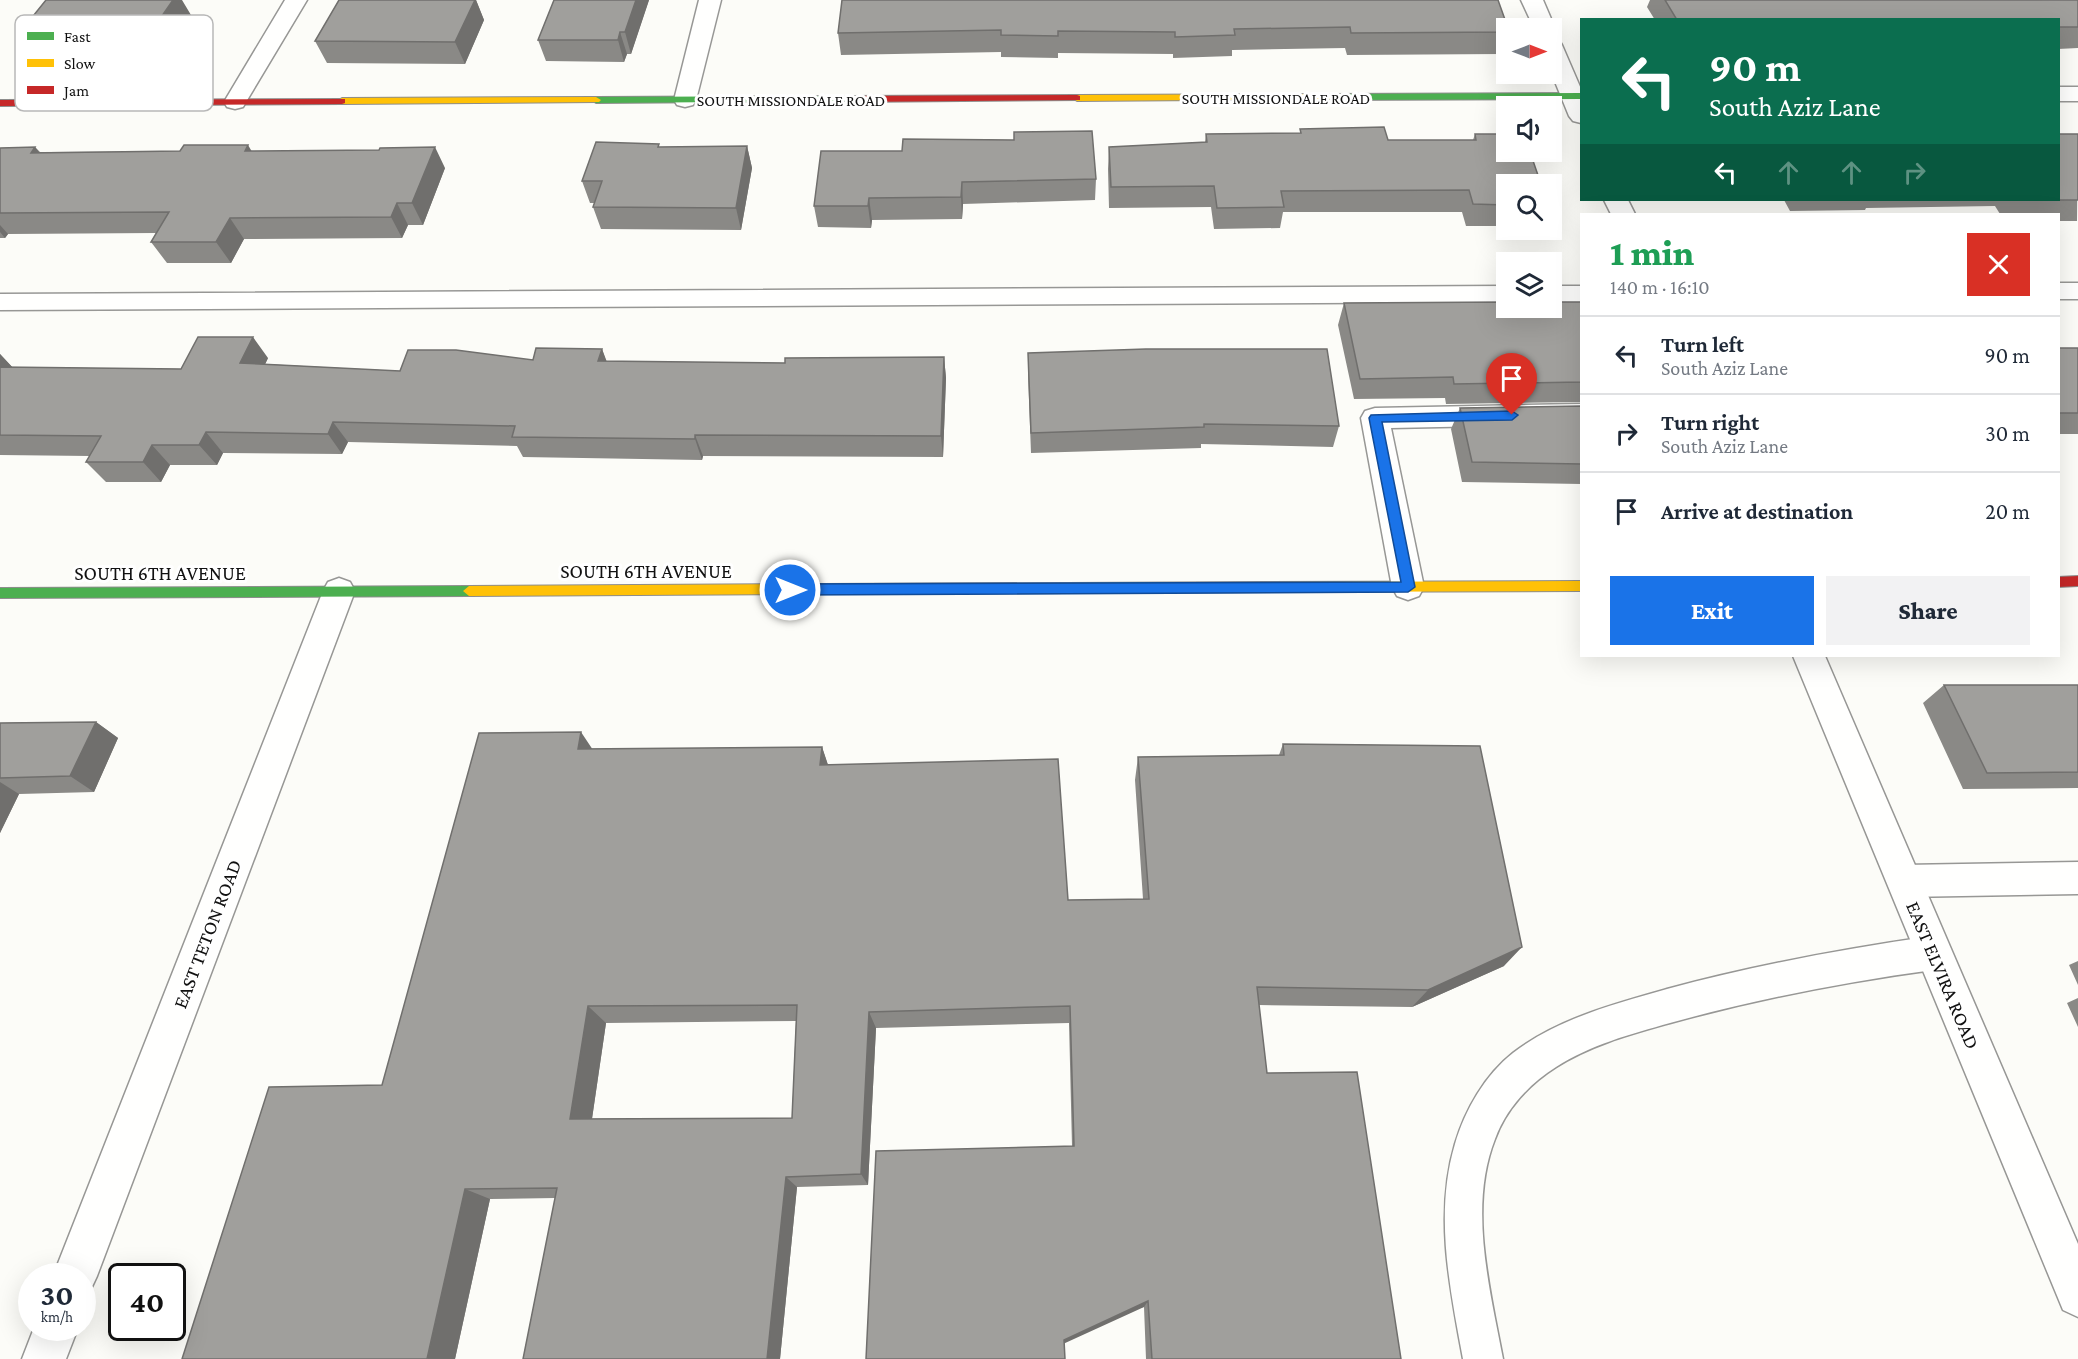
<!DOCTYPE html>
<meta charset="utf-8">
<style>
:root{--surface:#fff;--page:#f2f2f3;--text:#1f2937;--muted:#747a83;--line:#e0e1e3;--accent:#1a73e8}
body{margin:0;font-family:"Crimson Pro",serif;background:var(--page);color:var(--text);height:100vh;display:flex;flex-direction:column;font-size:22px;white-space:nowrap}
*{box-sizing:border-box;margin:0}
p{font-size:20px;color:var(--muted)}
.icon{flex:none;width:33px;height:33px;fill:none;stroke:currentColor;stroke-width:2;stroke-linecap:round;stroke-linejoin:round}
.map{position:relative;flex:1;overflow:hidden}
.panel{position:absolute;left:1580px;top:213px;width:480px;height:444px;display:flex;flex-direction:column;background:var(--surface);border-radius:0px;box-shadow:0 6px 24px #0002}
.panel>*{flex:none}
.hud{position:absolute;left:1580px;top:18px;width:480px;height:183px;border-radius:0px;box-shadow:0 6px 24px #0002;background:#0b6e4f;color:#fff;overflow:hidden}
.needle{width:39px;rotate:90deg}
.fabs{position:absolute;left:1496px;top:18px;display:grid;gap:12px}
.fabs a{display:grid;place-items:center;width:66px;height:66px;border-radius:0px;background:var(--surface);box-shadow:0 6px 24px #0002;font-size:30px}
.speed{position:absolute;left:18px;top:1263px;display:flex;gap:12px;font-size:30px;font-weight:700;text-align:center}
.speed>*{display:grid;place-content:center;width:78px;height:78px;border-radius:50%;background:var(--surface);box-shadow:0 6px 24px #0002;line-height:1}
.speed small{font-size:15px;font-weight:400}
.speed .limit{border:3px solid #111;border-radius:9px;background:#fff;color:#111}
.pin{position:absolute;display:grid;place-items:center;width:51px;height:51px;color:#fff;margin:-62px -26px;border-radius:50% 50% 50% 0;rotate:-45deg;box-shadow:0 0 6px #0007}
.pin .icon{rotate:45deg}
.me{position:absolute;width:66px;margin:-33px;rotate:90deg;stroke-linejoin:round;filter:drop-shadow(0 0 4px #0008)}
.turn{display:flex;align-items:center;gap:21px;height:126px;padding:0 30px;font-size:27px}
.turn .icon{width:78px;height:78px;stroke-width:2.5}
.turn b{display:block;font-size:42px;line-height:51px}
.lanes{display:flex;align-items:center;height:57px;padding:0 30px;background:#0003;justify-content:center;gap:30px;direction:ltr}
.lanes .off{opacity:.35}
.round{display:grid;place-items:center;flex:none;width:63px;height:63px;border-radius:0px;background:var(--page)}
.overview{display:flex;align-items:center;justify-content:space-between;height:102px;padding:0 30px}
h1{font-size:36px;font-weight:800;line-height:45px;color:#1e9e55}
.primary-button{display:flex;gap:12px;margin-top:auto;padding:12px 30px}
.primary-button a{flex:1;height:69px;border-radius:0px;background:var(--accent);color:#fff;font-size:24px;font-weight:800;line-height:69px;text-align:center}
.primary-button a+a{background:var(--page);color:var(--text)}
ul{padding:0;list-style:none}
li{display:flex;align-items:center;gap:18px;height:78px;padding:0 30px;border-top:2px solid var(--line)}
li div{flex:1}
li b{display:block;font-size:22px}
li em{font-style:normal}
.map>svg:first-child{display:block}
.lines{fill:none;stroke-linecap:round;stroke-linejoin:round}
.lane-casing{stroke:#979795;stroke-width:3}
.street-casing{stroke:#979795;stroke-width:3}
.fast-casing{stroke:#8d8d8c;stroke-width:2}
.slow-casing{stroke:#8d8d8c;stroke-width:2}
.jam-casing{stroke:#8d8d8c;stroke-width:2}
.lane{fill:#fffffe;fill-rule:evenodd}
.street{fill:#fffffe;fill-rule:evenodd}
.fast{fill:#4caf50;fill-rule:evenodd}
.slow{fill:#ffc107;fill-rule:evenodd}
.jam{fill:#c62828;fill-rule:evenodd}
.wall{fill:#8a8986;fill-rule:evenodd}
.shaded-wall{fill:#706f6d}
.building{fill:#a09f9c;stroke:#706f6d;stroke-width:1.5;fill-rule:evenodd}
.route{fill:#1a73e8;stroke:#114b97;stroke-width:1.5}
.labels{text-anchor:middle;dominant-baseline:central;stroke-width:6;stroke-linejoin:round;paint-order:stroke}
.far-street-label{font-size:16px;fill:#111;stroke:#fff}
.street-label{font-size:20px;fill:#111;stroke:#fff}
.key{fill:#fff;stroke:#b8b8b8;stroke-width:1.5}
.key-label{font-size:16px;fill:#111}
</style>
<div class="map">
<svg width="2078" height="1359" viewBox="0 0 2078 1359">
<rect width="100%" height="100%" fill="#fcfcf8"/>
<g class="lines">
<defs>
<path id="lane" d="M 2058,283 L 2078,283 L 2078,299 L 2058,299 Z
M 1506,286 L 1506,302 L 0,310 L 0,294 Z
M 1551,286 L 1581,286 L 1581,302 L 1551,302 Z
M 2078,862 L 2078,894 L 1904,897 L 1892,892 L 1887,881 L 1892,870 L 1904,865 Z
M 1933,936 L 1945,941 L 1950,953 L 1945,965 L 1933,970 C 1844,982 1757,999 1670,1023 C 1631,1034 1590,1045 1556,1067 C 1529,1084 1506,1109 1495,1139 C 1468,1207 1490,1290 1503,1359 L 1463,1359 C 1450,1289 1434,1214 1455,1144 C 1465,1110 1485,1075 1513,1053 C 1557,1019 1614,1004 1667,989 C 1755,965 1843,949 1933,936 Z"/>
<path id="street" d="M 285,0 L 307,0 L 243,107 L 235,109 L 227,107 L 224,102 Z
M 699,0 L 721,0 L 696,100 L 693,105 L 685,107 L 677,105 L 674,100 Z
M 1521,0 L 1543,0 L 1555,28 L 1552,33 L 1551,28 L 1534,28 Z
M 1551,38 L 1559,40 L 1562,45 L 1581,89 L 1581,123 L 1573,121 L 1569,116 L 1551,72 Z
M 2058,87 L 2078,87 L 2078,101 L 2058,101 Z
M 1604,200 L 1628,200 L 1635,214 L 1611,214 Z
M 1581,404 L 1581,424 L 1391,428 L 1424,587 L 1419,596 L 1408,600 L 1397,596 L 1392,587 L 1361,418 L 1365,411 L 1375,408 Z
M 339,578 L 350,582 L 355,591 L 97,1276 L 90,1291 L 82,1295 L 82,1276 L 53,1276 L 323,591 L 328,582 Z
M 1793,656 L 1825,656 L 2078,1244 L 2078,1317 L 2063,1310 Z
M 34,1328 L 78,1328 L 66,1359 L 22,1359 Z"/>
<path id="fast" d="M 1581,93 L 1581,99 L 1331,100 L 1326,97 L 1331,94 Z
M 850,96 L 855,99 L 853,101 L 596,103 L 591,100 L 596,97 Z
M 1267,582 L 1273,587 L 1267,592 L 821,594 L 815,589 L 821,584 Z
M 469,586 L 475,591 L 469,596 L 0,598 L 0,588 Z"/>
<path id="slow" d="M 1331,94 L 1336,97 L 1334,99 L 1077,101 L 1072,98 L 1077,95 Z
M 596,97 L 601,100 L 599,102 L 342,104 L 337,101 L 342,98 Z
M 1581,581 L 1581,591 L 1267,592 L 1261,587 L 1267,582 Z
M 821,584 L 827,589 L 821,594 L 469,596 L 463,591 L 469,586 Z"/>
<path id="jam" d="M 1077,95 L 1080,96 L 1080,100 L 850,102 L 845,99 L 850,96 Z
M 345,99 L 345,103 L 342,104 L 0,106 L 0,100 Z
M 2078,576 L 2078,586 L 2058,587 L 2058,577 Z"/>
</defs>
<use href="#lane" class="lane-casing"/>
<use href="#street" class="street-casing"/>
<use href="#fast" class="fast-casing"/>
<use href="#slow" class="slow-casing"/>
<use href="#jam" class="jam-casing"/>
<use href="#lane" class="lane"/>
<use href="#street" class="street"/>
<use href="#fast" class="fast"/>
<use href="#slow" class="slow"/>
<use href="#jam" class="jam"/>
</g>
<path class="wall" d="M 339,0 L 476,0 L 484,20 L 465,64 L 327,63 L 315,41 Z
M 554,0 L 649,0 L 631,54 L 627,54 L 624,62 L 546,61 L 538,40 Z
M 842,0 L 1506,28 L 1506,42 L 1502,54 L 1347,55 L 1345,48 L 1232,50 L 1232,56 L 1173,58 L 1173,54 L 1058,53 L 1058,58 L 1001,57 L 1001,52 L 841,55 L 838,33 Z
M 1650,0 L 2078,0 L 2078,48 L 2058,49 L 2058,20 L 1655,20 L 1647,7 Z
M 191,15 L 162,57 L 33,58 L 17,36 Z
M 1300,129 L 1388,140 L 1473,140 L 1475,134 L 1506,184 L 1506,226 L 1466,226 L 1462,212 L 1283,212 L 1280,228 L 1214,229 L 1211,207 L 1109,208 L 1108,169 L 1109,147 L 1205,142 L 1206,134 L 1300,133 Z
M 2078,134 L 2077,221 L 2058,221 L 2058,214 L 2000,214 L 1995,206 L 1866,208 L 1865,210 L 1790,211 L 1784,200 L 2058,200 Z
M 747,146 L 752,168 L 741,230 L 601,229 L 593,207 L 595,203 L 590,203 L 582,181 L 660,147 Z
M 35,147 L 40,152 L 251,151 L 445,168 L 423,225 L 408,225 L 402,238 L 244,239 L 231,263 L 167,263 L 151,242 L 156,233 L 8,234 L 5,238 L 0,238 L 0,148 Z
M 821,151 L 1096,179 L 1095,200 L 963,204 L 962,219 L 872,220 L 871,228 L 818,227 L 814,206 Z
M 1581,302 L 1581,402 L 1446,404 L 1445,398 L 1354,399 L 1338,325 L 1344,303 Z
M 2058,348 L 2078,348 L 2078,434 L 2058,434 Z
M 602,349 L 606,361 L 785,363 L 944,357 L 946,378 L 943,457 L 703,456 L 702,460 L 523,457 L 517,446 L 348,442 L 342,454 L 223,453 L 217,465 L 170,465 L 161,482 L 106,482 L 86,462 L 90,456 L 0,455 L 0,354 L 12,367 L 181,369 L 268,358 L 265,364 L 400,371 L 533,360 Z
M 1028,374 L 1339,426 L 1333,447 L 1201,444 L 1201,448 L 1031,453 Z
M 1581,406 L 1581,484 L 1462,482 L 1451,429 L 1460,408 Z
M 1944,685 L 2078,685 L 2078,788 L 1963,789 L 1923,703 Z
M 96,722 L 118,738 L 94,792 L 19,794 L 0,833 L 0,723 Z
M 1283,744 L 1504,966 L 1412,1007 L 1259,1005 L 1267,1073 L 1401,1359 L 1146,1359 L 1144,1307 L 866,1359 L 1072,1146 L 1069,1023 L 876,1028 L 868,1185 L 797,1187 L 780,1359 L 523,1359 L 555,1198 L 490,1199 L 455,1359 L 382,1085 L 593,749 L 822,747 L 828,765 L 1068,900 L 1143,899 L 1135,780 L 1138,757 L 1279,755 ZM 796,1021 L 792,1118 L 592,1119 L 606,1023 Z
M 2078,961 L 2078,985 L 2069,965 Z
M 2078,998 L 2078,1027 L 2067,1003 Z"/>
<path class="shaded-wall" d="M 173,0 L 182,0 L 191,15 L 162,57 L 148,36 Z
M 475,0 L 476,0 L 484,20 L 465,64 L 455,42 Z
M 636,0 L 649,0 L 631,54 L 625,32 Z
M 620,32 L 627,54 L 624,62 L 618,40 Z
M 248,145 L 261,167 L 245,151 Z
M 747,146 L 752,168 L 741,230 L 736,208 Z
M 35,147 L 52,168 L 31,153 Z
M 435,147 L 445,168 L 423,225 L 412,203 Z
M 962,182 L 963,204 L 962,219 L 961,197 Z
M 869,198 L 872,220 L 871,228 L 868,206 Z
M 397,203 L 408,225 L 402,238 L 391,217 Z
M 230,218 L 244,239 L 231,263 L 216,242 Z
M 0,225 L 8,234 L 5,238 L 0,232 Z
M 253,337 L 268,358 L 256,384 L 240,363 Z
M 602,349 L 610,370 L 598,361 Z
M 0,354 L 16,371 L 0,382 Z
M 944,357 L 946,378 L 943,457 L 941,436 Z
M 333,422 L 348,442 L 342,454 L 328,434 Z
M 206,432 L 223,453 L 217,465 L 199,445 Z
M 695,435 L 703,456 L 702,460 L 695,439 Z
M 152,445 L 170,465 L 161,482 L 143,462 Z
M 96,722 L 118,738 L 94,792 L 70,776 Z
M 581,732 L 597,756 L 578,749 Z
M 822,747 L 830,771 L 820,765 Z
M 0,782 L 19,794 L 0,833 Z
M 1522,947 L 1504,966 L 1412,1007 L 1428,990 Z
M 588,1006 L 606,1023 L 590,1132 L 570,1119 Z
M 869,1012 L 876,1028 L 868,1185 L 861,1174 Z
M 786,1177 L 797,1187 L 780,1359 L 767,1359 Z
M 465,1189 L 490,1199 L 455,1359 L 427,1359 Z
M 1148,1301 L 1144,1307 L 1063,1344 L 1064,1340 Z"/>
<path class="building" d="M 46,0 L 173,0 L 148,36 L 17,36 Z
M 339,0 L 475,0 L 455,42 L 315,41 Z
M 554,0 L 636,0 L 625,32 L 620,32 L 618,40 L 538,40 Z
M 842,0 L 1498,0 L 1508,28 L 1506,28 L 1506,32 L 1351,33 L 1350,27 L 1234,29 L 1235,35 L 1175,37 L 1175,32 L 1058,31 L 1058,36 L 1001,35 L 1001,30 L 838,33 Z
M 1665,0 L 2078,0 L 2078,27 L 2058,27 L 2058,20 L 1677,20 Z
M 1384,127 L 1388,140 L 1476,140 L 1475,134 L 1506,134 L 1506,152 L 1530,152 L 1541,184 L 1506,184 L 1506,205 L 1473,204 L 1469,190 L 1281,191 L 1284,207 L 1217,208 L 1214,186 L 1111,187 L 1109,147 L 1207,142 L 1206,134 L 1301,133 L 1300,129 Z
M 1092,131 L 1096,179 L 962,182 L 961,197 L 869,198 L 868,206 L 814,206 L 821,151 L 902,151 L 903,139 L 1014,140 L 1014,132 Z
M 2058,134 L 2078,134 L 2078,200 L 2023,200 L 2058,200 Z
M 596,142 L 659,144 L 658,147 L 747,146 L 736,208 L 593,207 L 602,181 L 582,181 Z
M 184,145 L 248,145 L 245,151 L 379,150 L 380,148 L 435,147 L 412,203 L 397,203 L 391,217 L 230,218 L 216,242 L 151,242 L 169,212 L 0,213 L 0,148 L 35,147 L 31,153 L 180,151 Z
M 1506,302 L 1506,308 L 1551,308 L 1551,302 L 1581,302 L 1581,382 L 1454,384 L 1453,377 L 1360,379 L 1344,303 Z
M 198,337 L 253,337 L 240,363 L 400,371 L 408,350 L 456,350 L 533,360 L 536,348 L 602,349 L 598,361 L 785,363 L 785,358 L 944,357 L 941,436 L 695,435 L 695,439 L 512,437 L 515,426 L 333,422 L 328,434 L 206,432 L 199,445 L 152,445 L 143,462 L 86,462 L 101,436 L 0,435 L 0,367 L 181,369 Z
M 2058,348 L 2078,348 L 2078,413 L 2058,413 Z
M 1146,349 L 1327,349 L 1339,426 L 1204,424 L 1204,427 L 1031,433 L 1028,353 Z
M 1581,406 L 1581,464 L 1472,462 L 1460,408 Z
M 1944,685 L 2078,685 L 2078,772 L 1987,773 Z
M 96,722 L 70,776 L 0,778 L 0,723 Z
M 581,732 L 578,749 L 822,747 L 820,765 L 1058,759 L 1068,900 L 1149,899 L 1138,757 L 1284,755 L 1283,744 L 1480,746 L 1522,947 L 1428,990 L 1257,987 L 1267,1073 L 1357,1072 L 1401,1359 L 1152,1359 L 1148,1301 L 1064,1340 L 1065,1359 L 866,1359 L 876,1151 L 1074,1146 L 1070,1006 L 869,1012 L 861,1174 L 786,1177 L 767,1359 L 523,1359 L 557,1188 L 465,1189 L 427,1359 L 182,1359 L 269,1087 L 382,1085 L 479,733 ZM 797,1005 L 792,1118 L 570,1119 L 588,1006 Z"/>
<path class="route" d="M 1512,411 L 1518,415 L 1512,420 L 1382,422 L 1415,587 L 1408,592 L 790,595 L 784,590 L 790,584 L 1401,582 L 1369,418 L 1371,415 Z"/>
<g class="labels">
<g class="far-street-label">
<text x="1276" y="98">SOUTH MISSIONDALE ROAD</text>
<text x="791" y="100">SOUTH MISSIONDALE ROAD</text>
</g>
<g class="street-label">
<text x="646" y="571">SOUTH 6TH AVENUE</text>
<text x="160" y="573">SOUTH 6TH AVENUE</text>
<text transform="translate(207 934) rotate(-69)">EAST TETON ROAD</text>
<text transform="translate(1943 975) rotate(67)">EAST ELVIRA ROAD</text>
</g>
</g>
<rect x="15" y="15" width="198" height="96" rx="9" class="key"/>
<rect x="27" y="32" width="27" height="8" fill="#4caf50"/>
<rect x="27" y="59" width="27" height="8" fill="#ffc107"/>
<rect x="27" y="86" width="27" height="8" fill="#c62828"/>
<g class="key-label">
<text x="64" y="42">Fast</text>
<text x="64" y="69">Slow</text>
<text x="64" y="96">Jam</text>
</g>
</svg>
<div class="fabs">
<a><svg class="needle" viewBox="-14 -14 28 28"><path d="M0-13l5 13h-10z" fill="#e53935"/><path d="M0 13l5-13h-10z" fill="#747a83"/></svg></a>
<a><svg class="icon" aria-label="sound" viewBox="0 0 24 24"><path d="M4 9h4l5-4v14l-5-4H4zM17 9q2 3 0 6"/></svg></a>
<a><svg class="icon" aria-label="search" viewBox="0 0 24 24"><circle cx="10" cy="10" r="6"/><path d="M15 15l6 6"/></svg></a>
<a><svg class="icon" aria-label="layers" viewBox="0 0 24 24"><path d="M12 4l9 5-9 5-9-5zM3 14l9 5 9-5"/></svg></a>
</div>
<div class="speed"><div>30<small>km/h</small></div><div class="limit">40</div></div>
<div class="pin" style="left:1512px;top:415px;background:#d93025"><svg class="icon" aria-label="arrive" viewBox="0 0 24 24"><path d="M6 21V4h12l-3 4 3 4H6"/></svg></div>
<svg class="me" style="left:790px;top:590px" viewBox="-20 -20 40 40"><circle r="17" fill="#1a73e8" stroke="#fff" stroke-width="3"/><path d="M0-11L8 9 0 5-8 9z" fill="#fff"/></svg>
<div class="hud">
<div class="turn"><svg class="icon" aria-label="left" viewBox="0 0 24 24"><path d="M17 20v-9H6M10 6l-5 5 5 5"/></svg><div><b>90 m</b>South Aziz Lane</div></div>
<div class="lanes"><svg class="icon" aria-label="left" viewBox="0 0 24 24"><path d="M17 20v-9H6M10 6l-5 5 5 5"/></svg><svg class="icon off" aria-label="ahead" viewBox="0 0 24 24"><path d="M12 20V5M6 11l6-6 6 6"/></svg><svg class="icon off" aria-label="ahead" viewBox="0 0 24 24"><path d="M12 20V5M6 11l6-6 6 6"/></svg><svg class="icon off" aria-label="right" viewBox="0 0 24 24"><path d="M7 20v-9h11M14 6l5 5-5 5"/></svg></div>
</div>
<section class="panel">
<div class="overview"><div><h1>1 min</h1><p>140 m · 16:10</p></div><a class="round" style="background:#d93025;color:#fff"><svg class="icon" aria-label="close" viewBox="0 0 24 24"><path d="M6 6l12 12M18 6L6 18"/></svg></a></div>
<ul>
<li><svg class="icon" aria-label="left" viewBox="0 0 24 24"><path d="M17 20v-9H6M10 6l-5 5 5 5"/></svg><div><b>Turn left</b><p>South Aziz Lane</p></div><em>90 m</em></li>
<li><svg class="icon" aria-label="right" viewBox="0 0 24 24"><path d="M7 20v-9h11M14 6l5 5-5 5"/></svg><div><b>Turn right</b><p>South Aziz Lane</p></div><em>30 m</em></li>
<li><svg class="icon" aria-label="arrive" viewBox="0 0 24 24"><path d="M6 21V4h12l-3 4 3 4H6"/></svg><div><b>Arrive at destination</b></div><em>20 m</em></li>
</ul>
<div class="primary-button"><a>Exit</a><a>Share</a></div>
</section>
</div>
